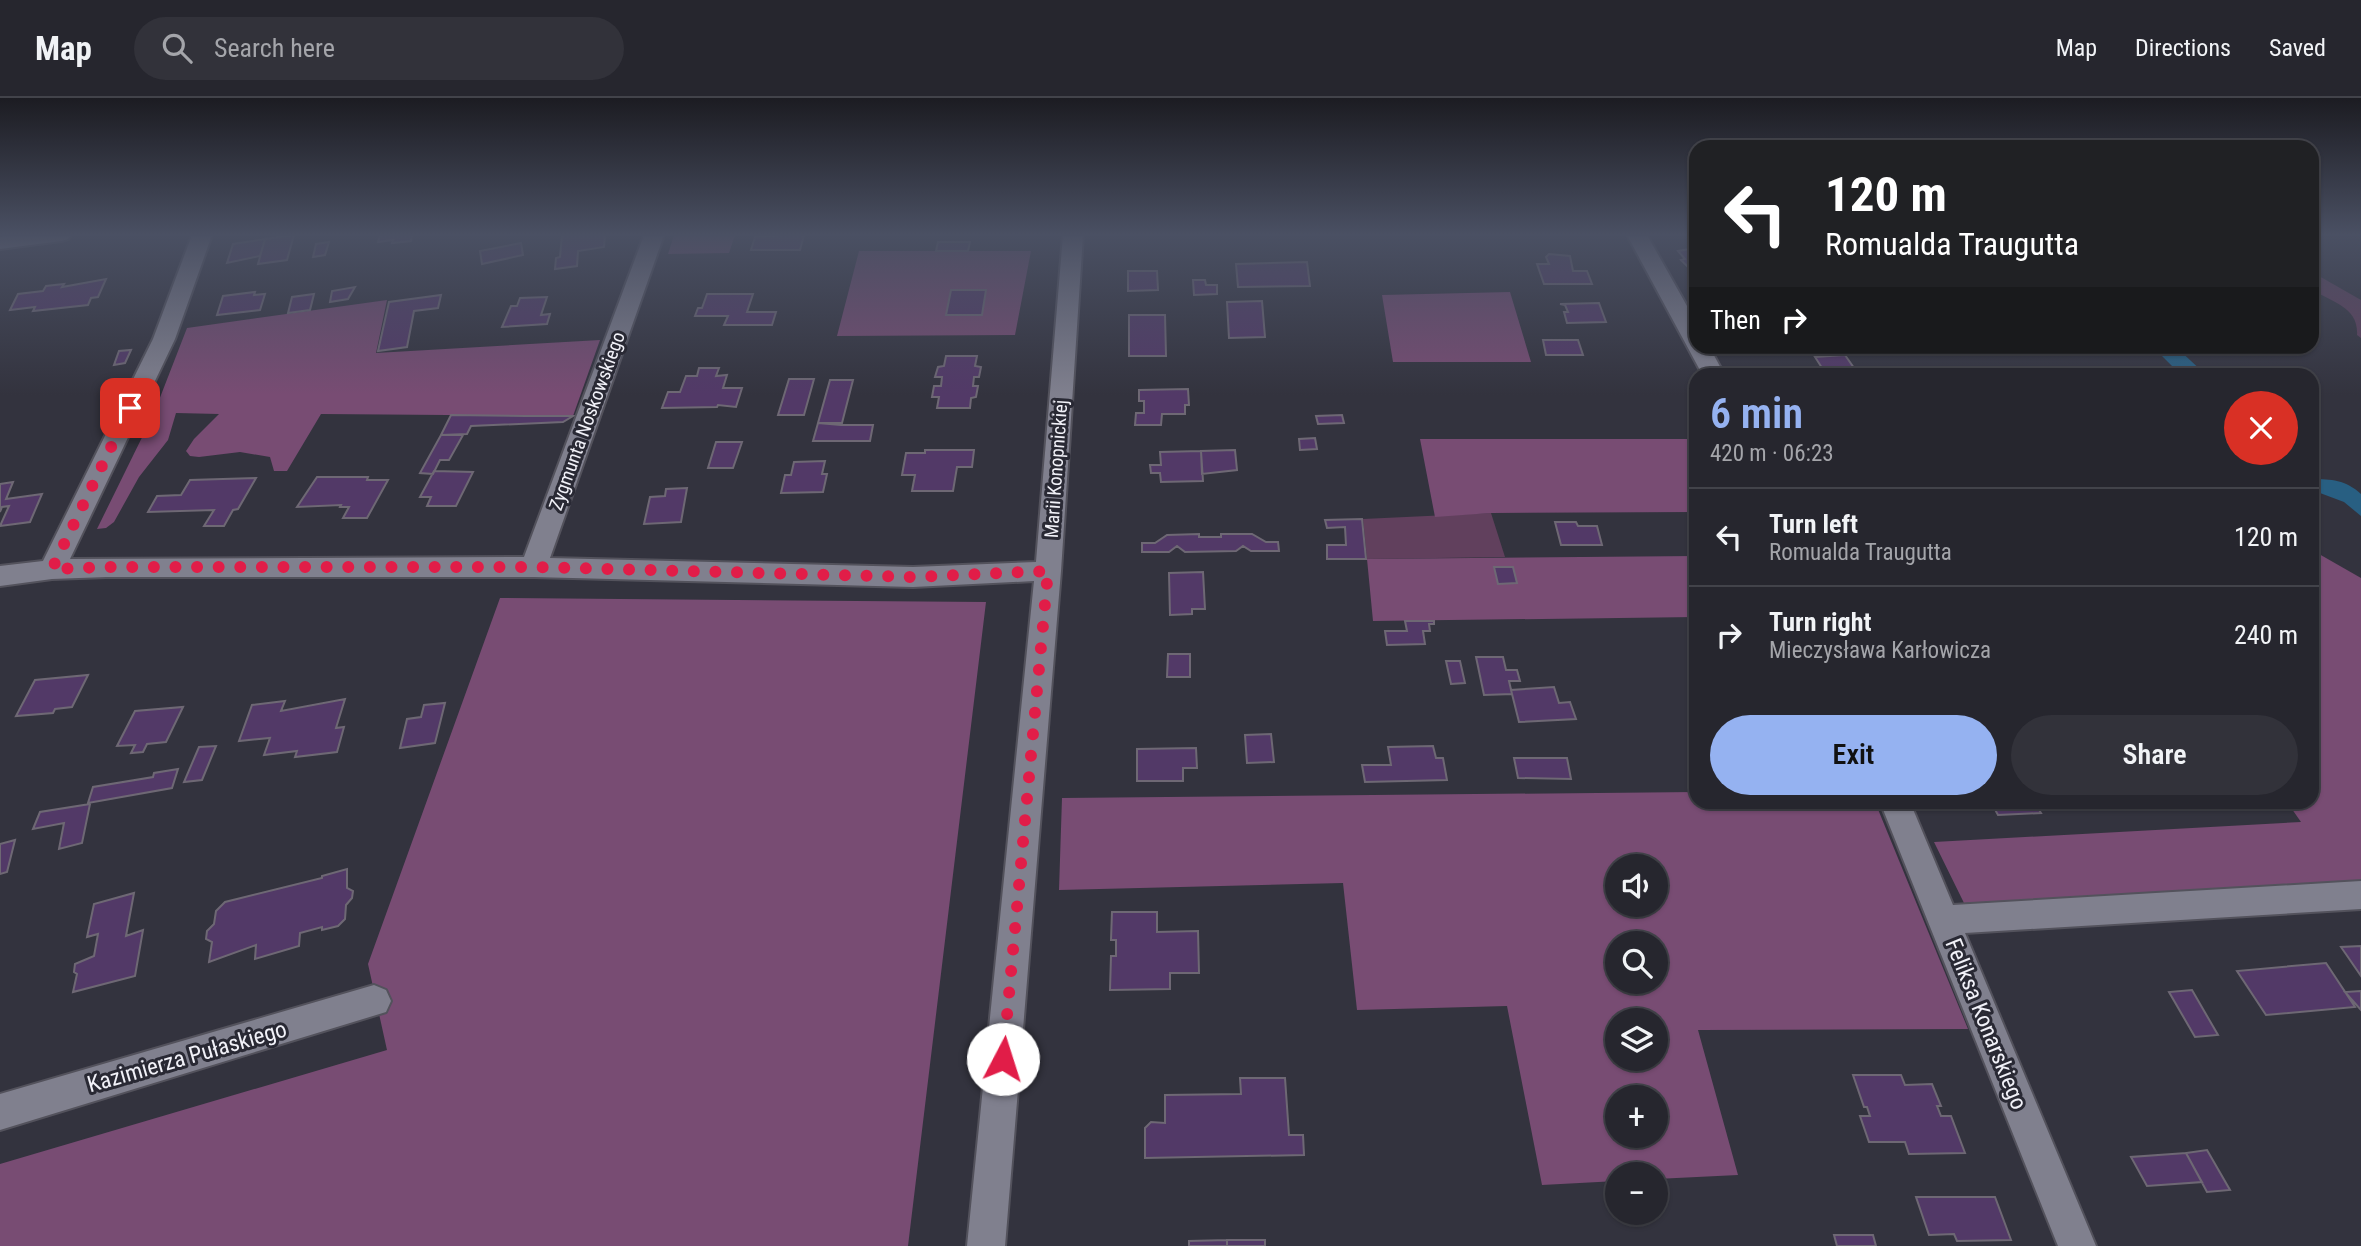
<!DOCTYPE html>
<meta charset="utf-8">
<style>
:root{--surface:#26262e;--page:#32323a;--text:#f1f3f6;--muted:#a4a5aa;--line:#42434a;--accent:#95b2f1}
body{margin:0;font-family:"Roboto Condensed",sans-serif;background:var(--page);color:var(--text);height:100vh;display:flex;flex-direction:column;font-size:26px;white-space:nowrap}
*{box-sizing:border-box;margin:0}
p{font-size:23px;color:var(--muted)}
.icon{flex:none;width:38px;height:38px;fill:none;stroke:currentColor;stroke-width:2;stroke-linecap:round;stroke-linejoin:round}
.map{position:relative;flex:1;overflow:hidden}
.sheet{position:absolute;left:1689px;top:270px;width:630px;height:441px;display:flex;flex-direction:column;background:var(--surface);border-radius:21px;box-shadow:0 2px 5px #0004,0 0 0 2px var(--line)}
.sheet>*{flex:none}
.hud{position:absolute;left:1689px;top:42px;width:630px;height:214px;border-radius:21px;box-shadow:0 2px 5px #0004,0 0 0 2px var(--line);background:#202124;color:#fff;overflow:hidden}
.controls{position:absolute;left:1605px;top:756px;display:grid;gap:14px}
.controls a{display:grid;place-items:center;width:63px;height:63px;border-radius:50%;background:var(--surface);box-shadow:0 2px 5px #0004,0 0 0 2px var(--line);font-size:35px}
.pin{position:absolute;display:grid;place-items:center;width:60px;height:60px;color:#fff;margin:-30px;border-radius:14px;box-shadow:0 4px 10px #0006}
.me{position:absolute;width:77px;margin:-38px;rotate:5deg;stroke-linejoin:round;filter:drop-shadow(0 0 5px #0008)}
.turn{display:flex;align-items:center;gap:24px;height:147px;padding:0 21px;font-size:32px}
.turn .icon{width:91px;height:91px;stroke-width:2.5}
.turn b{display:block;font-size:49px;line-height:60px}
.then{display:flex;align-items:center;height:66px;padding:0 21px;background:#0003;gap:14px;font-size:26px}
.round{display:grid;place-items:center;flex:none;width:74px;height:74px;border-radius:37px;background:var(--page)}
.summary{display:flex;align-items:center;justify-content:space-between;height:119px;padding:0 21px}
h1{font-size:42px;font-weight:600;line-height:52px;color:var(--accent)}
.primary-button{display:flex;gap:14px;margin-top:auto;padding:14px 21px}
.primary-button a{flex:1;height:80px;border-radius:42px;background:var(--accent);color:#111;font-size:28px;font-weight:600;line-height:80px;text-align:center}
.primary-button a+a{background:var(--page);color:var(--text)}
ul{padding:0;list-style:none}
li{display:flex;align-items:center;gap:21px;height:98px;padding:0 21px;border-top:2px solid var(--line)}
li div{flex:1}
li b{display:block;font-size:26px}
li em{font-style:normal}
header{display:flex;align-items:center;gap:42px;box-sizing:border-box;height:98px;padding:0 35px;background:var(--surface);border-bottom:2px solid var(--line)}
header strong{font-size:33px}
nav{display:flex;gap:38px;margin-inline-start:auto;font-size:24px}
.search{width:490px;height:63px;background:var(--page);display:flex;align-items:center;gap:18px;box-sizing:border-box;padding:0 24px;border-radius:38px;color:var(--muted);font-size:26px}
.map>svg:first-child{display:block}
.green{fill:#61405d}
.forest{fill:#784c73;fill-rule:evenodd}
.water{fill:#285f82}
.building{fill:#523967;stroke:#6e6874;stroke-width:2}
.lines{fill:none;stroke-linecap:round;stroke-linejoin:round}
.minor-casing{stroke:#53525c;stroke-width:4}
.minor{fill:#80808e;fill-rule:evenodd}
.route{stroke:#e11d48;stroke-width:12;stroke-dasharray:0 21.6}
.labels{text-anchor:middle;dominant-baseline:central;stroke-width:6;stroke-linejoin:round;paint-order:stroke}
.street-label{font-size:19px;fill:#f1f1f8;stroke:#292934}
.near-street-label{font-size:23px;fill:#f1f1f8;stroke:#292934}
</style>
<header>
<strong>Map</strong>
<div class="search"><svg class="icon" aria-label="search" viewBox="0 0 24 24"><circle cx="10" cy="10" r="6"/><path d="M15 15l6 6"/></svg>Search here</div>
<nav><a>Map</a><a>Directions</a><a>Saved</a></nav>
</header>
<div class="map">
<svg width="2361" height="1148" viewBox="0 0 2361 1148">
<rect width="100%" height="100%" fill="#33333e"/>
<path class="green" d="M 2312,174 L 2361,202 L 2361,240 L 2357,237 C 2359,210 2333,204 2312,192 Z
M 1491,415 L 1505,459 L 1367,461 L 1363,421 Z"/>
<path class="forest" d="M 674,137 L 735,137 L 729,155 L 668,156 Z
M 859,153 L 1031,153 L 1015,237 L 837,238 Z
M 1510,194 L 1531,264 L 1393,264 L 1382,197 Z
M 387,202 L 376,255 L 600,242 L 573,318 L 321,316 L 287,373 L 274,373 L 270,359 L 240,354 L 199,359 L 190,358 L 186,353 L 194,341 L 219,316 L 176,315 L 168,342 L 139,379 L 114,424 L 106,430 L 97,431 L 154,315 L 187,230 Z
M 1420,341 L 1696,341 L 1696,414 L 1491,415 L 1435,419 Z
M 2312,452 L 2361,480 L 2361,784 L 1964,805 L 1934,744 L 2301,724 L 2287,704 L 2312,704 Z
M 1696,458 L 1696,519 L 1373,523 L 1367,461 Z
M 500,500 L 986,504 L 908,1148 L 0,1148 L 0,1066 L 387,952 L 368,866 Z
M 1696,694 L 1696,704 L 1875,704 L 1968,931 L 1698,932 L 1738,1077 L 1656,1081 L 1656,1076 L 1617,1076 L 1617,1083 L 1542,1087 L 1507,908 L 1357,912 L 1343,785 L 1059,792 L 1062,700 ZM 1617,768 L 1656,768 L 1656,807 L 1617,807 ZM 1617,845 L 1656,845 L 1656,884 L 1617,884 ZM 1617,922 L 1656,922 L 1656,961 L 1617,961 ZM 1617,999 L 1656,999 L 1656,1038 L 1617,1038 Z"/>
<path class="water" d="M 2153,249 L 2176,249 L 2205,276 L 2180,276 Z
M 2312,381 C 2331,381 2346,382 2361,396 L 2361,418 L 2344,404 L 2312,392 Z"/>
<path class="building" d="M 294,137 L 287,162 L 258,166 L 265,141 Z
M 380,137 L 412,137 L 411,143 L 392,145 L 393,142 L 378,144 Z
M 562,137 L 605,137 L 604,149 L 578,153 L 577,168 L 555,171 L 556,160 L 560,159 Z
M 782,137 L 804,137 L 800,152 L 751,152 L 755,139 Z
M 265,141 L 260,158 L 227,165 L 233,146 Z
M 329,144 L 325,157 L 313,159 L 316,146 Z
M 938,144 L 970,144 L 968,153 L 936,153 Z
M 521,145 L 523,157 L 482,166 L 480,153 Z
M 1696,150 L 1696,170 L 1690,171 L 1681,162 L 1685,161 L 1678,153 Z
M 1549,156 L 1570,158 L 1573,173 L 1587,173 L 1592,186 L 1544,186 L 1537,166 L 1549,166 L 1546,159 Z
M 1307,164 L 1310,188 L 1238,189 L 1236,166 Z
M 1128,173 L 1157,173 L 1158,192 L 1128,193 Z
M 106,181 L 98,199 L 91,200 L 88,207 L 33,213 L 35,209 L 10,212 L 18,196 L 43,193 L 46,188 L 64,186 L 62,189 Z
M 1193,182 L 1205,182 L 1206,187 L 1217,187 L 1217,196 L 1194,197 Z
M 355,189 L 348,201 L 330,204 L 332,193 Z
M 951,192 L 986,192 L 982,217 L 946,217 Z
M 255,194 L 254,197 L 265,196 L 260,212 L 217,217 L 223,198 Z
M 314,196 L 310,212 L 288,215 L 292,199 Z
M 707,196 L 753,196 L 747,214 L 776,214 L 772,227 L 724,227 L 728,218 L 695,218 L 698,210 L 702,210 Z
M 441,197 L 438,210 L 414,213 L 407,249 L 378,253 L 389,204 Z
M 547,199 L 541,217 L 550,216 L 547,226 L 502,229 L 511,208 L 517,208 L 520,200 Z
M 1262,203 L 1265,239 L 1229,240 L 1227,204 Z
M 1599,205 L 1606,224 L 1567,225 L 1564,214 L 1568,214 L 1565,207 L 1560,206 Z
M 1129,217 L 1165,217 L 1166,258 L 1129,258 Z
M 1543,242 L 1578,242 L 1583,257 L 1546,257 Z
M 131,252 L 125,265 L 114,267 L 119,253 Z
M 1845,257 L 1854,270 L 1824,273 L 1815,259 Z
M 946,258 L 977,258 L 975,268 L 981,269 L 979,279 L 974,279 L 973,288 L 978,288 L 976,299 L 971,300 L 970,310 L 937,310 L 939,299 L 932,299 L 934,288 L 941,288 L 942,279 L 935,279 L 938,269 L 944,268 Z
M 699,270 L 719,270 L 716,278 L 727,277 L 723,290 L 742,290 L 736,309 L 718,307 L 717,309 L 662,310 L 668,294 L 680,294 L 686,278 L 697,278 Z
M 789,281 L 814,281 L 804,317 L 778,317 Z
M 830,282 L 853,282 L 842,325 L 818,325 Z
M 1188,291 L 1189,307 L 1185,307 L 1185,316 L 1162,316 L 1161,327 L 1135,327 L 1136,315 L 1144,315 L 1144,303 L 1139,303 L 1139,292 Z
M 451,317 L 525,318 L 573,318 L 563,324 L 471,328 L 467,336 L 441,337 Z
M 1342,317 L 1344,325 L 1318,326 L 1316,318 Z
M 818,325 L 841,327 L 873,327 L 870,343 L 813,343 Z
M 441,337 L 463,337 L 449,362 L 440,362 L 433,376 L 420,375 Z
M 1315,340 L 1317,351 L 1300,352 L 1299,341 Z
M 716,344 L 742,344 L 733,370 L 708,370 Z
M 925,352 L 974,352 L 972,369 L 957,369 L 953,393 L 912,393 L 915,377 L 902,377 L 906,355 L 925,355 Z
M 1235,352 L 1237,372 L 1202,376 L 1201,353 Z
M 1201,353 L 1203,383 L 1161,384 L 1160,375 L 1151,375 L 1150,367 L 1161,367 L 1160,354 Z
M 825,363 L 822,376 L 827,376 L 823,394 L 781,395 L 785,377 L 791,377 L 794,364 Z
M 434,373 L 473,374 L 456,408 L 427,408 L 431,399 L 420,399 Z
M 317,379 L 368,379 L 367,382 L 388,382 L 367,420 L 343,420 L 349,409 L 340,409 L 341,407 L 297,409 Z
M 256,380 L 238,411 L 233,412 L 224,428 L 204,428 L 214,412 L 148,414 L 157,398 L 181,397 L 190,382 Z
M 13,384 L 6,401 L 42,396 L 30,424 L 0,428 L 9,408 L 2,409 L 0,414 L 0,386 Z
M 687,390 L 681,424 L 644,426 L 650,399 L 665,398 L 666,391 Z
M 1362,421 L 1366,461 L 1327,461 L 1327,447 L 1346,447 L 1345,429 L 1327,430 L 1325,422 Z
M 1555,424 L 1576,424 L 1578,428 L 1597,428 L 1602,447 L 1561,447 Z
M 1199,436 L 1199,439 L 1221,439 L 1221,436 L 1252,436 L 1266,444 L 1278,444 L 1279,453 L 1251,453 L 1243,448 L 1236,453 L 1185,454 L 1177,448 L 1169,454 L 1142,454 L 1142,445 L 1155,445 L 1167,437 Z
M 1494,469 L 1513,469 L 1517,485 L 1498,486 Z
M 1203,474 L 1205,511 L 1192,511 L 1192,516 L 1170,517 L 1169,475 Z
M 1405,523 L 1434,523 L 1434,526 L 1429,526 L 1430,533 L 1423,533 L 1425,546 L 1387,547 L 1385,533 L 1407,533 Z
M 1168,556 L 1190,556 L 1190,579 L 1167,579 Z
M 1476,559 L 1503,559 L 1506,572 L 1517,572 L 1520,583 L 1509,583 L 1512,596 L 1484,597 Z
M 1446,563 L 1460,563 L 1465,585 L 1451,586 Z
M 88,577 L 72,609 L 55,611 L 53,615 L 16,618 L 35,582 Z
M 1554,589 L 1559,605 L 1570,604 L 1576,621 L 1519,624 L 1511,592 Z
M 345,601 L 336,630 L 344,629 L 337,654 L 295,659 L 297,653 L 264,657 L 270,640 L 239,643 L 252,607 L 285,603 L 281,613 Z
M 445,605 L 435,645 L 400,650 L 407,621 L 421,619 L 424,607 Z
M 183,609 L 166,644 L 147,646 L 143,654 L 131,655 L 135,647 L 117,648 L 135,613 Z
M 1271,636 L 1274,664 L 1247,665 L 1245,637 Z
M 216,648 L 202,682 L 184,684 L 199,649 Z
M 1433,648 L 1436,660 L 1443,660 L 1447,682 L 1365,684 L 1362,667 L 1391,667 L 1388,649 Z
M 1196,650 L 1197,670 L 1183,670 L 1183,683 L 1137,683 L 1137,651 Z
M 1514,660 L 1567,660 L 1571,681 L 1518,680 Z
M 178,671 L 172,690 L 88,705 L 93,689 L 153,679 L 154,675 Z
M 1978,704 L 2060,704 L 2059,709 L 2038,710 L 2041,715 L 1998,717 L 1992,706 L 1980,707 Z
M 90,706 L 82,745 L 59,751 L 64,725 L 33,731 L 40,714 Z
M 15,742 L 7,774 L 0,776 L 0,746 Z
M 347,771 L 347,790 L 353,793 L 352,800 L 346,807 L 345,821 L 338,828 L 322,832 L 322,829 L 300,835 L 299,848 L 255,861 L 256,847 L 209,864 L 212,844 L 206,841 L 207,833 L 214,826 L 216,813 L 225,804 L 322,780 L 322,778 Z
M 134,795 L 126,838 L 143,832 L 135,878 L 73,894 L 77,876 L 74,874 L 75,866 L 94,858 L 98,836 L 87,839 L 94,806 Z
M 1112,814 L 1157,814 L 1157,834 L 1198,833 L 1199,875 L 1170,875 L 1170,891 L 1110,892 L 1111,858 L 1116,858 L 1116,842 L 1111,842 Z
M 2361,848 L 2361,878 L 2341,849 Z
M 2326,865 L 2355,909 L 2266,917 L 2237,873 Z
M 2192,892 L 2218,937 L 2195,939 L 2169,894 Z
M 2361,893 L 2361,912 L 2345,894 Z
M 1853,977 L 1901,977 L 1905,987 L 1932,986 L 1941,1008 L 1937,1008 L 1941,1018 L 1951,1018 L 1965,1055 L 1909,1056 L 1905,1044 L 1869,1044 L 1860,1018 L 1870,1018 L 1867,1009 L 1864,1009 Z
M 1240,980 L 1285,980 L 1289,1037 L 1303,1037 L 1304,1057 L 1145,1060 L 1145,1030 L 1151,1024 L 1165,1025 L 1165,997 L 1241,996 Z
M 2207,1052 L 2230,1092 L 2207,1094 L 2186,1055 Z
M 2186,1055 L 2202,1084 L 2147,1088 L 2131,1059 Z
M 1916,1099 L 1995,1099 L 2011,1142 L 1957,1143 L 1954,1136 L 1929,1137 Z
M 1834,1137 L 1873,1137 L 1876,1148 L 1837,1148 Z
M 1227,1142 L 1265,1142 L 1265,1148 L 1227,1148 Z
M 1227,1142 L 1227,1148 L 1189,1148 L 1189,1143 Z"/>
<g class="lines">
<defs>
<path id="minor" d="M 17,137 L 71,137 L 68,141 L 61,143 L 0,151 L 0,139 Z
M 192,137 L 212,137 L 175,241 L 70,461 L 524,459 L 644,137 L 664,137 L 550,460 L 913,469 L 1036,464 L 1063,137 L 1083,137 L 1061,473 L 1005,1148 L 967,1148 L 1034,483 L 913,489 L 534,479 L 106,479 L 52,481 L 0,488 L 0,468 L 43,463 L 153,241 Z
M 1627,137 L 1647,137 L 1696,224 L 1696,248 L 1709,248 L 1724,276 L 1702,276 Z
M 1880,704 L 1910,704 L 1953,807 L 2361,783 L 2361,811 L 1965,835 L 2096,1148 L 2058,1148 Z
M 374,887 L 386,892 L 391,903 L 386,914 L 0,1032 L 0,996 Z"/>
</defs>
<use href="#minor" class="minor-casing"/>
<use href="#minor" class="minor"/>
</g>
<linearGradient id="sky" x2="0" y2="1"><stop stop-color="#1c1c22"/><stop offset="0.46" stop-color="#4a5063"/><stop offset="1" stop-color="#4a5063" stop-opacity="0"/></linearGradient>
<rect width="2361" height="297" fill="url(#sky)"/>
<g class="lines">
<path class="route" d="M 130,310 L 52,471 L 106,469 L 534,469 L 913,479 L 1048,473 L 1003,961"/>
</g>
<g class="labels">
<g class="street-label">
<text transform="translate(587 323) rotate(-70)">Zygmunta Noskowskiego</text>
<text transform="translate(1056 371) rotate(-86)">Marii Konopnickiej</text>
</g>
<g class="near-street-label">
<text transform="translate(1986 926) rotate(68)">Feliksa Konarskiego</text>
<text transform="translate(187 959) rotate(-16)">Kazimierza Pułaskiego</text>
</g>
</g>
</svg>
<div class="controls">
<a><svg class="icon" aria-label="sound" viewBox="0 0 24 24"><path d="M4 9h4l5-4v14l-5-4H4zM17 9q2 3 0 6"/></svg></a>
<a><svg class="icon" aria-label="search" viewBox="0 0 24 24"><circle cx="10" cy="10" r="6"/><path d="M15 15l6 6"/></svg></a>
<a><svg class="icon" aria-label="layers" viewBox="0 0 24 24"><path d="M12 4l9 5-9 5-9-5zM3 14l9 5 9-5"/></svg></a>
<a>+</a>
<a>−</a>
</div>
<div class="pin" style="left:130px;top:310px;background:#d93025"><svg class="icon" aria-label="arrive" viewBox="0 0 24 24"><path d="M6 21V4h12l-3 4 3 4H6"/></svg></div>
<svg class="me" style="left:1003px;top:961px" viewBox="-20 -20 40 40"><circle r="19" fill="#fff"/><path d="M0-13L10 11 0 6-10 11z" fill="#e11d48"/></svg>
<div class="hud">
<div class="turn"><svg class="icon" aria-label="left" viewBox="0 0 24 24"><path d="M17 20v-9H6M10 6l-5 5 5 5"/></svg><div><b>120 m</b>Romualda Traugutta</div></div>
<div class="then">Then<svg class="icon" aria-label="right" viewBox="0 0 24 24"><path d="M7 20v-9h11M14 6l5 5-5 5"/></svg></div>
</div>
<section class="sheet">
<div class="summary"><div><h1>6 min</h1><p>420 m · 06:23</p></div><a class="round" style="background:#d93025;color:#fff"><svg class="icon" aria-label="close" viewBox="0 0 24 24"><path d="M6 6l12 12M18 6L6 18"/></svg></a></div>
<ul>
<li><svg class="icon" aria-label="left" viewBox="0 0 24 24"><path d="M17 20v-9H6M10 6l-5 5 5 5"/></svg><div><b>Turn left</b><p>Romualda Traugutta</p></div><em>120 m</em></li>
<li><svg class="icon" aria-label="right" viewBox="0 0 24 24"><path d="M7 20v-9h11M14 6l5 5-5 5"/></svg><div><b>Turn right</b><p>Mieczysława Karłowicza</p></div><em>240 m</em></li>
</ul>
<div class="primary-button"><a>Exit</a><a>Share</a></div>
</section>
</div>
